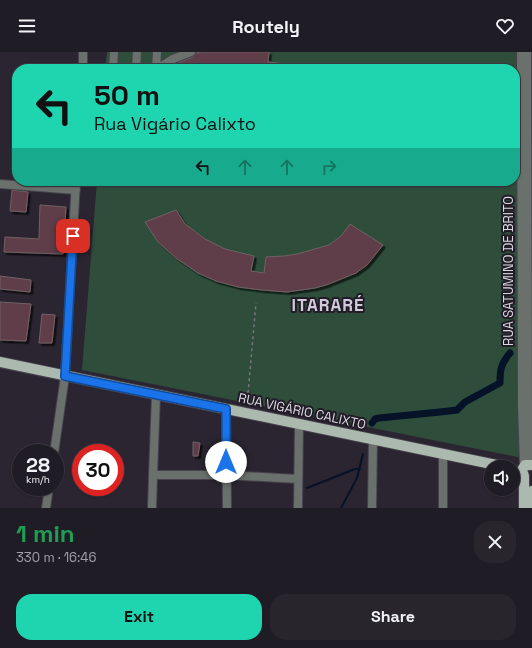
<!DOCTYPE html>
<meta charset="utf-8">
<style>
:root{--surface:#201c25;--page:#28252d;--text:#f1f3f6;--muted:#a2a1a7;--line:#3d3a42;--accent:#1fd5b0}
body{margin:0;font-family:"Space Grotesk",sans-serif;background:var(--page);color:var(--text);height:100vh;display:flex;flex-direction:column;font-size:15px;white-space:nowrap}
*{box-sizing:border-box;margin:0}
p{font-size:13px;color:var(--muted)}
.icon{flex:none;width:22px;height:22px;fill:none;stroke:currentColor;stroke-width:2;stroke-linecap:round;stroke-linejoin:round}
.map{position:relative;height:456px;overflow:hidden}
.details{display:flex;flex-direction:column;background:var(--surface);flex:1}
.details>*{flex:none}
.guide{position:absolute;left:12px;top:12px;width:508px;height:122px;border-radius:16px;box-shadow:0 1px 3px #0004,0 0 0 1px var(--line);background:#1fd5b0;color:#111;overflow:hidden}
.fabs{position:absolute;left:484px;top:408px;display:grid;gap:8px}
.fabs a{display:grid;place-items:center;width:36px;height:36px;border-radius:50%;background:var(--surface);box-shadow:0 1px 3px #0004,0 0 0 1px var(--line);font-size:20px}
.speed{position:absolute;left:12px;top:392px;display:flex;gap:8px;font-size:20px;font-weight:700;text-align:center}
.speed>*{display:grid;place-content:center;width:52px;height:52px;border-radius:50%;background:var(--surface);box-shadow:0 1px 3px #0004,0 0 0 1px var(--line);line-height:1}
.speed small{font-size:10px;font-weight:400}
.speed .limit{border:6px solid #d22;background:#fff;color:#111}
.pin{position:absolute;display:grid;place-items:center;width:34px;height:34px;color:#fff;margin:-17px;border-radius:8px;box-shadow:0 2px 6px #0006}
.me{position:absolute;width:44px;margin:-22px;rotate:0deg;stroke-linejoin:round;filter:drop-shadow(0 0 3px #0008)}
.turn{display:flex;align-items:center;gap:14px;height:84px;padding:0 16px;font-size:18px}
.turn .icon{width:52px;height:52px;stroke-width:2.5}
.turn b{display:block;font-size:28px;line-height:34px}
.lanes{display:flex;align-items:center;height:38px;padding:0 16px;background:#0003;justify-content:center;gap:20px;direction:ltr}
.lanes .off{opacity:.35}
.round{display:grid;place-items:center;flex:none;width:42px;height:42px;border-radius:16px;background:var(--page)}
.headline{display:flex;align-items:center;justify-content:space-between;height:68px;padding:0 16px}
h1{font-size:24px;font-weight:700;line-height:30px;color:#1e9e55}
.cta{display:flex;gap:8px;margin-top:auto;padding:8px 16px}
.cta a{flex:1;height:46px;border-radius:16px;background:var(--accent);color:#111;font-size:16px;font-weight:700;line-height:46px;text-align:center}
.cta a+a{background:var(--page);color:var(--text)}
header{display:flex;justify-content:space-between;align-items:center;height:52px;padding:0 16px;background:var(--surface);font-size:18px;font-weight:700}
.map>svg:first-child{display:block}
.green{fill:#2e4d3b}
.lines{fill:none;stroke-linecap:round;stroke-linejoin:round}
.stream{stroke:#051228;stroke-width:2}
.canal{stroke:#051228;stroke-width:7}
.building{fill:#5f3d48;stroke:#716165;filter:url(#shadow)}
.minor-casing{stroke:#47424d;stroke-width:10}
.major-casing{stroke:#47424d;stroke-width:12}
.path{stroke:#79747e;stroke-width:1.5;stroke-dasharray:3 3;stroke-linecap:butt}
.minor{stroke:#6a706c;stroke-width:8}
.major{stroke:#acb9af;stroke-width:10}
.route-casing{stroke:#114b97;stroke-width:10}
.route{stroke:#1a73e8;stroke-width:7}
.labels{text-anchor:middle;dominant-baseline:central;stroke-width:4;stroke-linejoin:round;paint-order:stroke}
.street-label{font-size:13px;fill:#dcd8e0;stroke:#211c27}
.district-label{font-size:17px;font-weight:bold;letter-spacing:1px;fill:#d1cada;stroke:#211c27}
</style>
<header><svg class="icon" aria-label="menu" viewBox="0 0 24 24"><path d="M4 6h16M4 12h16M4 18h16"/></svg>Routely<svg class="icon" aria-label="heart" viewBox="0 0 24 24"><path d="M12 20l-8-8c-3-5 5-10 8-4 3-6 11-1 8 4z"/></svg></header>
<div class="map">
<svg width="532" height="456" viewBox="0 0 532 456">
<defs>
<filter id="shadow"><feDropShadow dx="2.5" dy="2.5" stdDeviation="0" flood-color="#0009"/></filter>
</defs>
<rect width="100%" height="100%" fill="#2b2531"/>
<path class="green" d="M 107,0 L 521,0 L 523,406 L 82,318 L 97,129 L 515,129 L 515,17 L 105,17 Z"/>
<g class="lines">
<path class="stream" d="M 307,436 L 355,417 L 360,417
M 341,456 L 357,426 L 363,402"/>
<path class="canal" d="M 372,371 L 375,367 L 379,366 L 440,360 L 457,358 L 465,350 L 500,331 C 500,317 501,312 510,301"/>
</g>
<path class="building" d="M 202,0 L 269,0 L 268,10 L 294,13 L 294,17 L 178,17 L 176,12 L 193,5 L 196,1 Z
M 12,138 L 28,140 L 26,160 L 10,159 Z
M 40,153 L 66,155 L 63,202 L 4,200 L 5,185 L 39,187 Z
M 176,158 L 185,172 L 205,187 L 225,197 L 254,204 L 251,219 L 264,221 L 266,205 L 284,204 L 297,202 L 329,193 L 341,184 L 350,172 L 383,193 L 367,213 L 356,221 L 326,233 L 315,236 L 287,240 L 262,238 L 238,235 L 216,229 L 198,221 L 176,206 L 158,190 L 145,170 Z
M 0,224 L 31,228 L 30,240 L 0,237 Z
M 0,250 L 31,252 L 26,289 L 0,288 Z
M 42,262 L 55,263 L 52,291 L 39,291 Z
M 193,390 L 200,391 L 198,404 L 193,404 Z"/>
<g class="lines">
<defs>
<path id="minor" d="M 521,0 L 522,353 L 524,414
M 527,0 L 528,354 L 530,412
M 83,17 L 83,0
M 113,17 L 114,0
M 136,17 L 137,0
M 156,17 L 157,0
M 157,17 L 173,7 L 191,0
M 0,132 L 76,138
M 226,357 L 227,456
M 54,401 L 65,324 L 76,129
M 443,403 L 443,456
M 153,423 L 226,423 L 298,427
M 46,456 L 49,435
M 152,456 L 153,423 L 156,343
M 298,456 L 299,372
M 372,456 L 373,388"/>
<path id="major" d="M 0,310 L 506,415
M 524,456 L 524,424 L 522,418 L 525,413 L 532,413
M 532,456 L 532,439"/>
</defs>
<use href="#minor" class="minor-casing"/>
<use href="#major" class="major-casing"/>
<path class="path" d="M 247,353 L 256,251"/>
<use href="#minor" class="minor"/>
<use href="#major" class="major"/>
</g>
<g class="lines">
<defs>
<path id="route" d="M 73,184 L 65,324 L 226,357 L 226,410"/>
</defs>
<use href="#route" class="route-casing"/>
<use href="#route" class="route"/>
</g>
<g class="labels">
<g class="street-label">
<text transform="translate(508 219) rotate(-90)">RUA SATUMINO DE BRITO</text>
<text transform="translate(302 359) rotate(12)">RUA VIGÁRIO CALIXTO</text>
</g>
<g class="district-label">
<text x="328" y="253">ITARARÉ</text>
</g>
</g>
</svg>
<div class="fabs">
<a><svg class="icon" aria-label="sound" viewBox="0 0 24 24"><path d="M4 9h4l5-4v14l-5-4H4zM17 9q2 3 0 6"/></svg></a>
</div>
<div class="speed"><div>28<small>km/h</small></div><div class="limit">30</div></div>
<div class="pin" style="left:73px;top:184px;background:#d93025"><svg class="icon" aria-label="arrive" viewBox="0 0 24 24"><path d="M6 21V4h12l-3 4 3 4H6"/></svg></div>
<svg class="me" style="left:226px;top:410px" viewBox="-20 -20 40 40"><circle r="19" fill="#fff"/><path d="M0-13L10 11 0 6-10 11z" fill="#1a73e8"/></svg>
<div class="guide">
<div class="turn"><svg class="icon" aria-label="left" viewBox="0 0 24 24"><path d="M17 20v-9H6M10 6l-5 5 5 5"/></svg><div><b>50 m</b>Rua Vigário Calixto</div></div>
<div class="lanes"><svg class="icon" aria-label="left" viewBox="0 0 24 24"><path d="M17 20v-9H6M10 6l-5 5 5 5"/></svg><svg class="icon off" aria-label="ahead" viewBox="0 0 24 24"><path d="M12 20V5M6 11l6-6 6 6"/></svg><svg class="icon off" aria-label="ahead" viewBox="0 0 24 24"><path d="M12 20V5M6 11l6-6 6 6"/></svg><svg class="icon off" aria-label="right" viewBox="0 0 24 24"><path d="M7 20v-9h11M14 6l5 5-5 5"/></svg></div>
</div>
</div>
<section class="details">
<div class="headline"><div><h1>1 min</h1><p>330 m · 16:46</p></div><a class="round"><svg class="icon" aria-label="close" viewBox="0 0 24 24"><path d="M6 6l12 12M18 6L6 18"/></svg></a></div>
<div class="cta"><a>Exit</a><a>Share</a></div>
</section>
